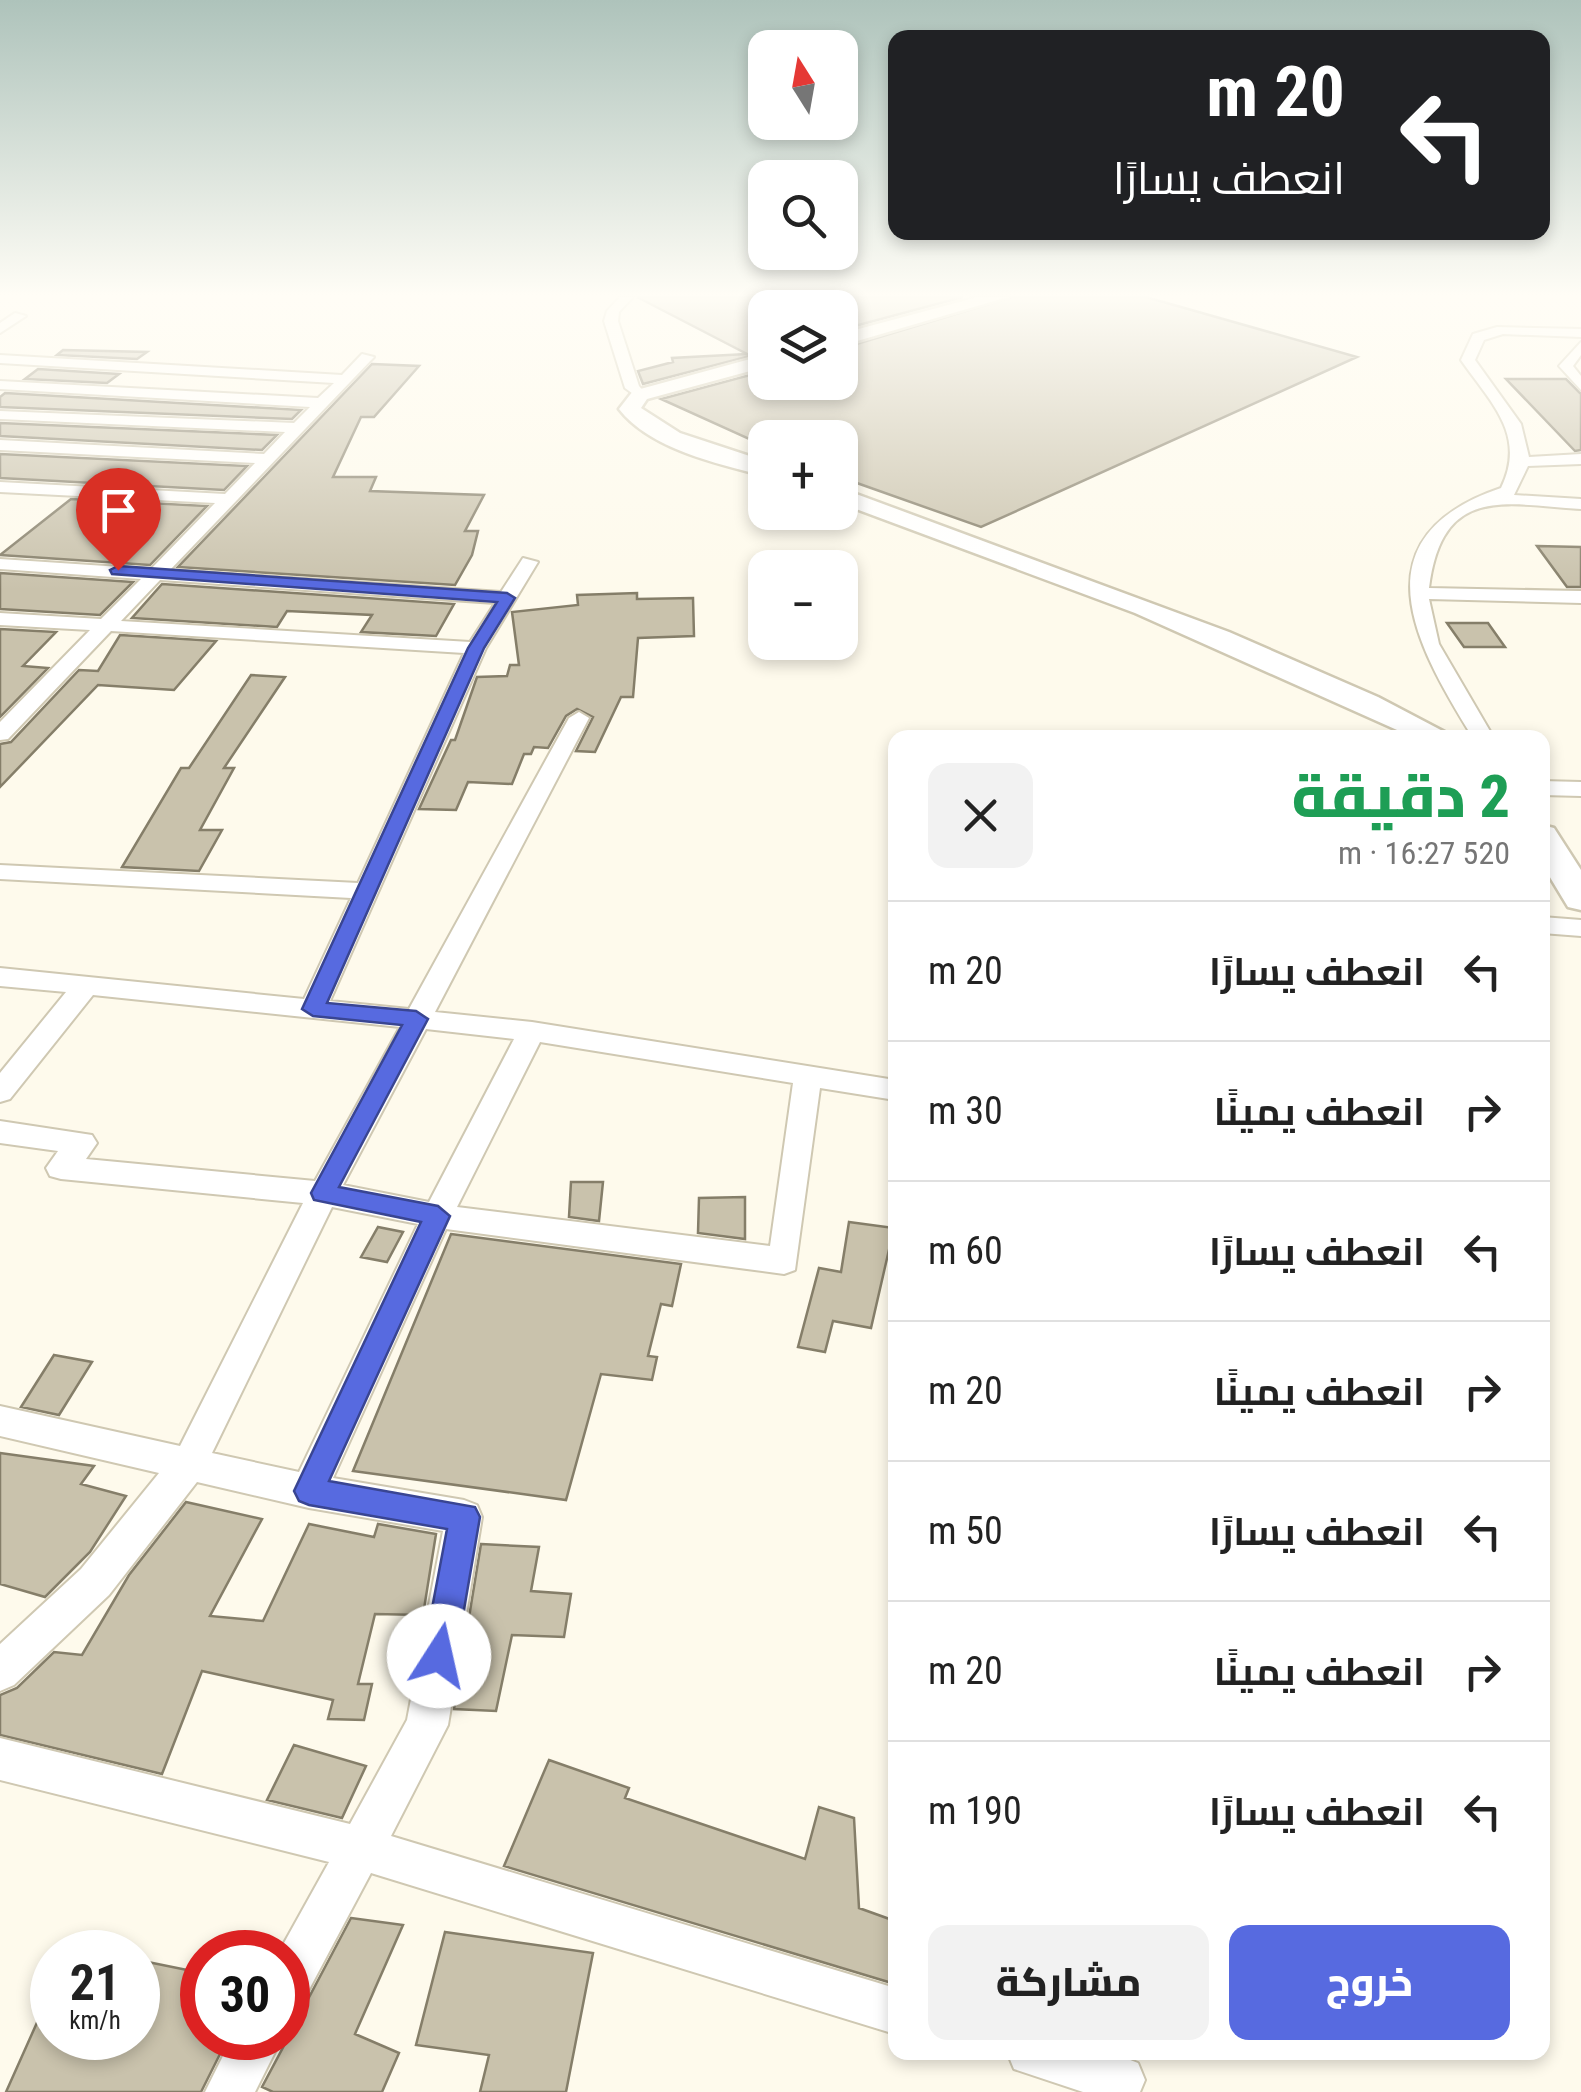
<!DOCTYPE html>
<html lang="ar">
<meta charset="utf-8">
<style>
:root{--surface:#fff;--page:#f2f2f2;--text:#222;--muted:#767676;--line:#e0e0e0;--accent:#576ae0}
body{margin:0;font-family:"Roboto Condensed",Cairo,sans-serif;background:var(--page);color:var(--text);direction:rtl;height:100vh;display:flex;flex-direction:column;font-size:38px;white-space:nowrap}
*{box-sizing:border-box;margin:0}
p{font-size:32px;color:var(--muted)}
.icon{flex:none;width:55px;height:55px;fill:none;stroke:currentColor;stroke-width:2;stroke-linecap:round;stroke-linejoin:round}
.map{position:relative;flex:1;overflow:hidden;direction:ltr}
.panel{position:absolute;left:888px;top:730px;width:662px;height:1330px;display:flex;flex-direction:column;background:var(--surface);border-radius:20px;box-shadow:0 5px 15px #0003;direction:rtl}
.panel>*{flex:none}
.banner{position:absolute;left:888px;top:30px;width:662px;height:210px;border-radius:20px;box-shadow:0 5px 15px #0003;direction:rtl;background:#202124;color:#fff;overflow:hidden}
.needle{width:65px;rotate:349deg}
.tools{position:absolute;left:748px;top:30px;display:grid;gap:20px}
.tools a{display:grid;place-items:center;width:110px;height:110px;border-radius:20px;background:var(--surface);box-shadow:0 5px 15px #0003;font-size:50px}
.speed{position:absolute;left:30px;top:1930px;display:flex;gap:20px;font-size:50px;font-weight:700;text-align:center}
.speed>*{display:grid;place-content:center;width:130px;height:130px;border-radius:50%;background:var(--surface);box-shadow:0 5px 15px #0003;line-height:1}
.speed small{font-size:25px;font-weight:400}
.speed .limit{border:15px solid #d22;background:#fff;color:#111}
.pin{position:absolute;display:grid;place-items:center;width:85px;height:85px;color:#fff;margin:-102px -42px;border-radius:50% 50% 50% 0;rotate:-45deg;box-shadow:0 0 10px #0007}
.pin .icon{rotate:45deg}
.me{position:absolute;width:110px;margin:-55px;rotate:10deg;stroke-linejoin:round;filter:drop-shadow(0 0 8px #0008)}
.turn{display:flex;align-items:center;gap:35px;height:210px;padding:0 40px;font-size:45px}
.turn .icon{width:130px;height:130px;stroke-width:2.5}
.turn b{display:block;font-size:70px;line-height:85px}
.round{display:grid;place-items:center;flex:none;width:105px;height:105px;border-radius:20px;background:var(--page)}
.overview{display:flex;align-items:center;justify-content:space-between;height:170px;padding:0 40px}
h1{font-size:60px;font-weight:800;line-height:75px;color:#1e9e55}
.cta{display:flex;gap:20px;margin-top:auto;padding:20px 40px}
.cta a{flex:1;height:115px;border-radius:20px;background:var(--accent);color:#fff;font-size:40px;font-weight:800;line-height:115px;text-align:center}
.cta a+a{background:var(--page);color:var(--text)}
ul{padding:0;list-style:none}
li{display:flex;align-items:center;gap:30px;height:140px;padding:0 40px;border-top:2px solid var(--line)}
li div{flex:1}
li b{display:block;font-size:38px}
li em{font-style:normal}
.map>svg:first-child{display:block}
.building{fill:#c9c2ac;stroke:#857e69;stroke-width:2.5}
.lines{fill:none;stroke-linecap:round;stroke-linejoin:round}
.street-casing{stroke:#cfc8b2;stroke-width:4}
.secondary-casing{stroke:#cfc8b2;stroke-width:5}
.street{fill:#fff;fill-rule:evenodd}
.secondary{fill:#fff;fill-rule:evenodd}
.route{fill:#576ae0;stroke:#394592;stroke-width:2.5}
</style>
<div class="map">
<svg width="1581" height="2092" viewBox="0 0 1581 2092">
<rect width="100%" height="100%" fill="#fefaec"/>
<path class="building" d="M 637,297 L 765,297 L 765,352 L 643,384 L 638,371 L 673,362 L 672,358 L 747,354 Z
M 840,297 L 963,297 L 840,330 Z
M 1012,297 L 1146,297 L 1357,357 L 981,527 L 840,477 L 840,438 L 765,438 L 765,446 L 661,399 L 765,371 L 765,382 L 840,382 L 840,349 Z
M 63,350 L 147,352 L 137,359 L 57,355 Z
M 372,364 L 419,366 L 374,417 L 361,417 L 333,477 L 376,477 L 370,491 L 484,495 L 465,531 L 478,531 L 472,555 L 455,585 L 178,567 Z
M 38,369 L 119,374 L 107,383 L 25,379 Z
M 1506,379 L 1566,379 L 1581,394 L 1581,450 L 1575,451 Z
M 5,393 L 301,410 L 292,419 L 0,407 L 0,397 Z
M 0,423 L 277,435 L 262,450 L 0,436 Z
M 0,454 L 247,466 L 224,490 L 0,478 Z
M 71,499 L 207,506 L 150,565 L 0,555 Z
M 1537,546 L 1581,547 L 1581,587 L 1567,587 Z
M 0,573 L 133,582 L 100,615 L 0,609 Z
M 162,584 L 454,604 L 436,636 L 361,632 L 372,615 L 287,611 L 277,627 L 132,618 Z
M 637,593 L 637,599 L 693,598 L 694,636 L 638,638 L 633,697 L 621,697 L 595,752 L 576,751 L 593,717 L 577,709 L 566,716 L 548,748 L 534,747 L 531,754 L 524,754 L 512,784 L 468,782 L 456,810 L 419,809 L 451,740 L 455,740 L 477,677 L 507,676 L 510,665 L 519,665 L 512,612 L 578,605 L 577,595 Z
M 1447,623 L 1488,623 L 1505,647 L 1464,647 Z
M 0,629 L 56,632 L 23,666 L 48,668 L 0,717 Z
M 120,635 L 216,641 L 174,690 L 98,685 L 0,787 L 0,744 L 11,742 L 79,670 L 98,671 Z
M 251,675 L 285,677 L 224,768 L 234,768 L 200,830 L 222,830 L 199,871 L 122,867 L 181,768 L 189,768 Z
M 571,1182 L 603,1182 L 599,1221 L 569,1217 Z
M 745,1197 L 745,1239 L 698,1233 L 699,1198 Z
M 849,1222 L 894,1228 L 871,1328 L 833,1321 L 825,1352 L 798,1347 L 819,1268 L 841,1272 Z
M 378,1227 L 403,1232 L 387,1262 L 361,1257 Z
M 451,1234 L 681,1264 L 672,1306 L 661,1304 L 648,1356 L 657,1357 L 652,1380 L 601,1374 L 566,1500 L 353,1471 Z
M 54,1355 L 92,1362 L 59,1415 L 21,1407 Z
M 0,1453 L 94,1466 L 81,1484 L 126,1496 L 90,1552 L 45,1597 L 0,1584 Z
M 186,1502 L 262,1519 L 210,1616 L 263,1621 L 309,1524 L 374,1537 L 378,1524 L 436,1534 L 423,1615 L 375,1614 L 358,1684 L 372,1684 L 364,1720 L 328,1719 L 333,1700 L 202,1671 L 162,1774 L 0,1735 L 0,1695 L 17,1688 L 54,1652 L 82,1655 L 129,1575 Z
M 481,1544 L 539,1547 L 531,1591 L 571,1594 L 564,1637 L 512,1635 L 496,1711 L 454,1709 Z
M 294,1745 L 366,1766 L 342,1818 L 267,1800 Z
M 549,1760 L 629,1788 L 625,1798 L 805,1859 L 819,1807 L 854,1818 L 859,1908 L 895,1921 L 895,1984 L 504,1866 Z
M 351,1918 L 403,1925 L 355,2034 L 399,2053 L 382,2092 L 273,2092 L 262,2087 L 288,2038 L 293,2008 L 307,2001 Z
M 445,1932 L 593,1953 L 566,2092 L 480,2092 L 489,2055 L 416,2045 Z
M 138,1960 L 202,1973 L 202,2038 L 228,2038 L 201,2092 L 6,2092 L 52,1989 L 52,2038 L 138,2038 Z"/>
<g class="lines">
<defs>
<path id="street" d="M 620,297 L 633,297 L 619,312 L 618,321 L 639,386 L 647,395 L 640,399 L 625,388 L 604,321 L 607,311 Z
M 15,313 L 26,316 L 0,333 L 0,323 Z
M 1497,327 L 1581,329 L 1581,337 L 1503,334 L 1484,340 L 1475,360 L 1521,424 L 1529,457 L 1581,454 L 1581,464 L 1528,466 L 1514,495 L 1581,499 L 1581,509 C 1503,504 1442,485 1429,588 L 1581,591 L 1581,603 L 1429,599 L 1439,644 L 1494,738 L 1473,738 C 1414,643 1356,537 1501,488 C 1527,435 1491,403 1461,360 L 1473,334 Z
M 1581,342 L 1581,355 L 1573,366 L 1581,376 L 1581,390 L 1559,366 Z
M 362,354 L 374,357 L 170,570 L 501,592 L 523,558 L 538,562 L 486,648 L 330,1001 L 409,1009 L 569,718 L 579,712 L 589,718 L 435,1012 L 532,1022 L 895,1080 L 895,1100 L 820,1088 L 795,1270 L 784,1274 L 446,1229 L 333,1478 L 464,1500 L 477,1505 L 482,1517 L 448,1725 L 391,1836 L 895,1988 L 895,2034 L 371,1873 L 304,1999 L 288,2006 L 288,1952 L 279,1952 L 329,1862 L 0,1780 L 0,1738 L 350,1824 L 407,1720 L 443,1531 L 309,1508 L 197,1482 L 109,1595 L 14,1685 L 0,1691 L 0,1644 L 81,1569 L 159,1473 L 0,1436 L 0,1406 L 180,1446 L 303,1203 L 61,1179 L 50,1176 L 46,1168 L 58,1151 L 0,1143 L 0,1121 L 92,1135 L 97,1143 L 86,1159 L 315,1181 L 400,1027 L 93,995 L 10,1099 L 0,1102 L 0,1073 L 66,992 L 0,986 L 0,968 L 304,999 L 351,898 L 0,879 L 0,865 L 358,883 L 464,653 L 111,631 L 8,739 L 0,740 L 0,722 L 90,630 L 0,625 L 0,613 L 101,619 L 141,579 L 0,569 L 0,559 L 151,569 L 215,503 L 0,492 L 0,482 L 225,494 L 255,463 L 0,450 L 0,440 L 264,454 L 285,432 L 0,419 L 0,411 L 294,423 L 310,407 L 0,389 L 0,381 L 318,398 L 334,383 L 0,363 L 0,355 L 342,375 ZM 160,580 L 495,603 L 470,642 L 121,621 ZM 426,1029 L 514,1039 L 429,1202 L 343,1185 ZM 540,1042 L 793,1083 L 770,1246 L 457,1207 ZM 332,1207 L 418,1224 L 299,1472 L 212,1453 Z
M 1542,781 L 1581,782 L 1581,796 L 1542,795 Z
M 1542,917 L 1581,920 L 1581,936 L 1542,933 Z
M 232,2038 L 282,2038 L 255,2092 L 205,2092 Z
M 1007,2052 L 1110,2052 L 1138,2063 L 1145,2080 L 1140,2092 L 1083,2092 L 1014,2069 Z"/>
<path id="secondary" d="M 978,297 L 1008,297 L 840,346 L 840,334 Z
M 765,355 L 765,367 L 647,399 L 641,408 L 680,433 L 765,461 L 765,476 C 718,464 650,449 619,409 L 633,391 Z
M 840,488 L 1229,632 L 1378,697 L 1456,738 L 1415,738 L 1135,613 L 840,503 Z
M 1542,825 L 1554,828 L 1581,870 L 1581,910 L 1568,907 L 1542,864 Z"/>
</defs>
<use href="#street" class="street-casing"/>
<use href="#secondary" class="secondary-casing"/>
<use href="#street" class="street"/>
<use href="#secondary" class="secondary"/>
</g>
<linearGradient id="sky" x2="0" y2="1"><stop stop-color="#aec3bb"/><stop offset="0.5" stop-color="#fffdf6"/><stop offset="1" stop-color="#fffdf6" stop-opacity="0"/></linearGradient>
<rect width="1581" height="590" fill="url(#sky)"/>
<path class="route" d="M 118,566 L 507,593 L 515,598 L 484,648 L 327,1003 L 416,1011 L 428,1019 L 339,1187 L 438,1206 L 450,1216 L 329,1481 L 475,1507 L 480,1517 L 456,1656 L 451,1667 L 439,1672 L 428,1667 L 423,1656 L 447,1529 L 309,1505 L 299,1501 L 294,1491 L 421,1222 L 314,1200 L 311,1193 L 402,1025 L 313,1016 L 302,1009 L 468,648 L 497,602 L 112,574 L 110,570 Z"/>
</svg>
<div class="tools">
<a><svg class="needle" viewBox="-14 -14 28 28"><path d="M0-13l5 13h-10z" fill="#e53935"/><path d="M0 13l5-13h-10z" fill="#767676"/></svg></a>
<a><svg class="icon" aria-label="search" viewBox="0 0 24 24"><circle cx="10" cy="10" r="6"/><path d="M15 15l6 6"/></svg></a>
<a><svg class="icon" aria-label="layers" viewBox="0 0 24 24"><path d="M12 4l9 5-9 5-9-5zM3 14l9 5 9-5"/></svg></a>
<a>+</a>
<a>−</a>
</div>
<div class="speed"><div>21<small>km/h</small></div><div class="limit">30</div></div>
<div class="pin" style="left:118px;top:570px;background:#d93025"><svg class="icon" aria-label="arrive" viewBox="0 0 24 24"><path d="M6 21V4h12l-3 4 3 4H6"/></svg></div>
<svg class="me" style="left:439px;top:1656px" viewBox="-20 -20 40 40"><circle r="19" fill="#fff"/><path d="M0-13L10 11 0 6-10 11z" fill="#576ae0"/></svg>
<div class="banner">
<div class="turn"><svg class="icon" aria-label="left" viewBox="0 0 24 24"><path d="M17 20v-9H6M10 6l-5 5 5 5"/></svg><div><b>20 m</b>انعطف يسارًا</div></div>
</div>
<section class="panel">
<div class="overview"><div><h1>2 دقيقة</h1><p>520 m · 16:27</p></div><a class="round"><svg class="icon" aria-label="close" viewBox="0 0 24 24"><path d="M6 6l12 12M18 6L6 18"/></svg></a></div>
<ul>
<li><svg class="icon" aria-label="left" viewBox="0 0 24 24"><path d="M17 20v-9H6M10 6l-5 5 5 5"/></svg><div><b>انعطف يسارًا</b></div><em>20 m</em></li>
<li><svg class="icon" aria-label="right" viewBox="0 0 24 24"><path d="M7 20v-9h11M14 6l5 5-5 5"/></svg><div><b>انعطف يمينًا</b></div><em>30 m</em></li>
<li><svg class="icon" aria-label="left" viewBox="0 0 24 24"><path d="M17 20v-9H6M10 6l-5 5 5 5"/></svg><div><b>انعطف يسارًا</b></div><em>60 m</em></li>
<li><svg class="icon" aria-label="right" viewBox="0 0 24 24"><path d="M7 20v-9h11M14 6l5 5-5 5"/></svg><div><b>انعطف يمينًا</b></div><em>20 m</em></li>
<li><svg class="icon" aria-label="left" viewBox="0 0 24 24"><path d="M17 20v-9H6M10 6l-5 5 5 5"/></svg><div><b>انعطف يسارًا</b></div><em>50 m</em></li>
<li><svg class="icon" aria-label="right" viewBox="0 0 24 24"><path d="M7 20v-9h11M14 6l5 5-5 5"/></svg><div><b>انعطف يمينًا</b></div><em>20 m</em></li>
<li><svg class="icon" aria-label="left" viewBox="0 0 24 24"><path d="M17 20v-9H6M10 6l-5 5 5 5"/></svg><div><b>انعطف يسارًا</b></div><em>190 m</em></li>
</ul>
<div class="cta"><a>خروج</a><a>مشاركة</a></div>
</section>
</div>
